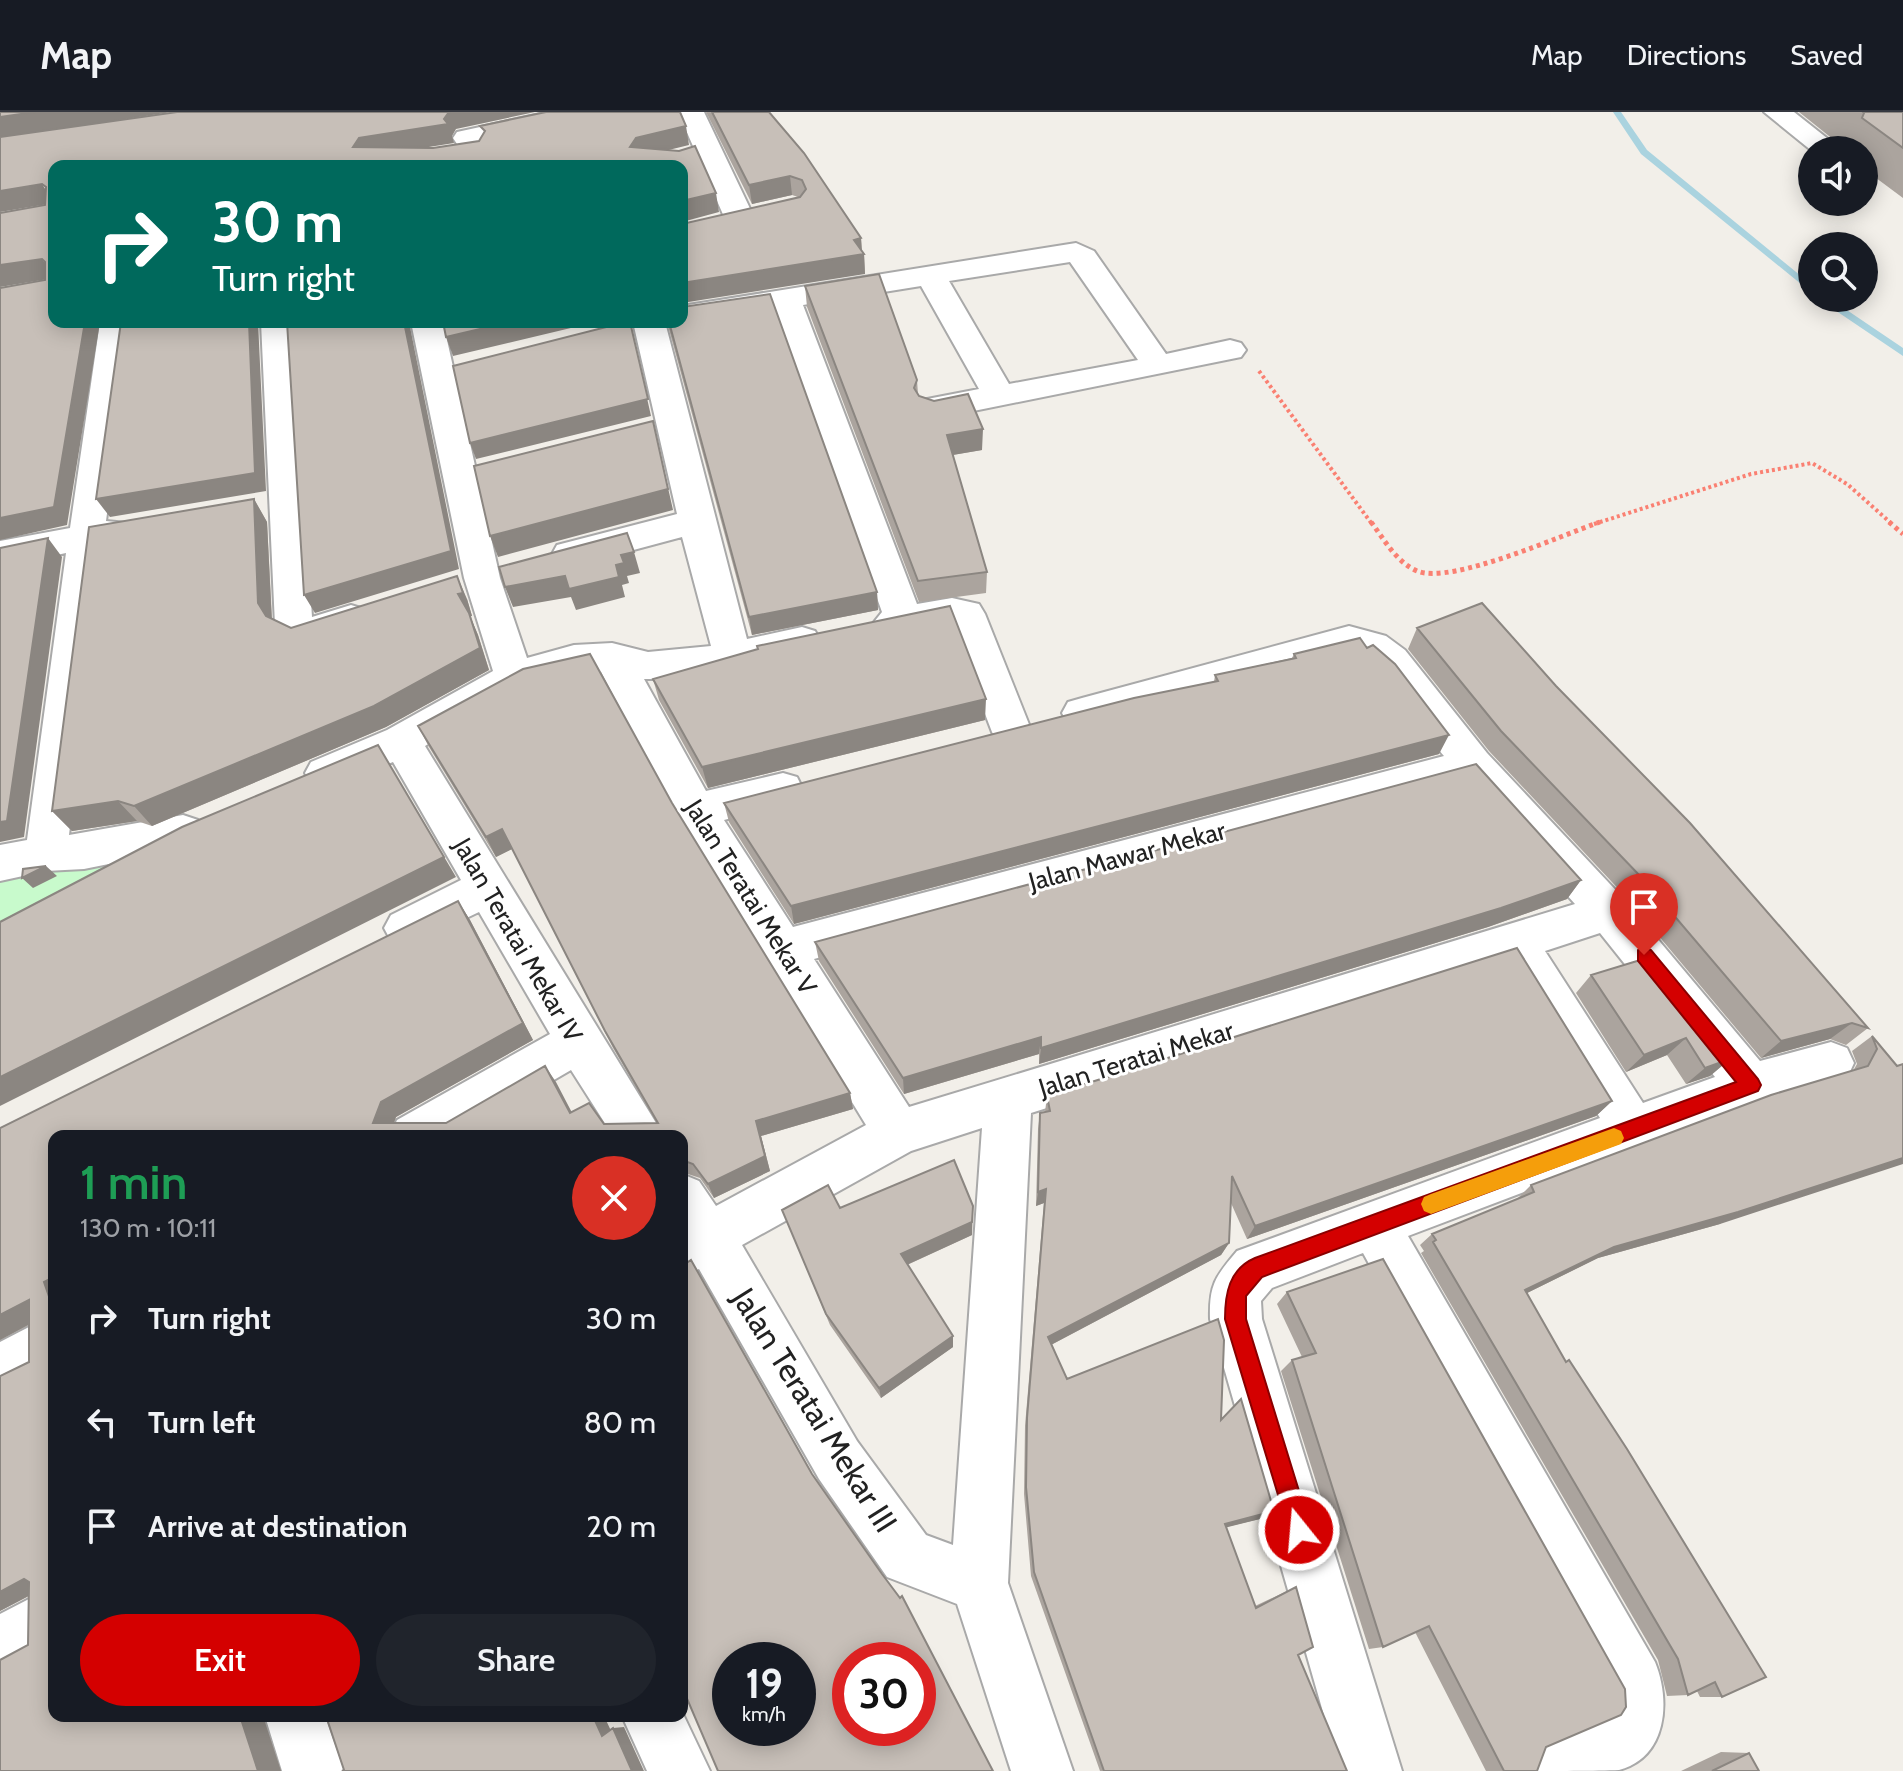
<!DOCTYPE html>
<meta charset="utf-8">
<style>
:root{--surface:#171b24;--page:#20242c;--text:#f1f3f6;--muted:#9ea1a6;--line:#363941;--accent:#d40000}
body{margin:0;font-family:Cabin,sans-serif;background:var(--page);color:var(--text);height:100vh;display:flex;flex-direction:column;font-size:30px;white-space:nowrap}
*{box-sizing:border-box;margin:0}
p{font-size:26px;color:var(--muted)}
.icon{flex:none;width:44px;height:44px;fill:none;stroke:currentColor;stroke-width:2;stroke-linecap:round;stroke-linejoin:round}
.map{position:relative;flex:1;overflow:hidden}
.panel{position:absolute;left:48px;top:1018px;width:640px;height:592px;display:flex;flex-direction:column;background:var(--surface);border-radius:16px;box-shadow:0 4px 20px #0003}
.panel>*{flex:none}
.top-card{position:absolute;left:48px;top:48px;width:640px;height:168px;border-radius:16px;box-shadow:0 4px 20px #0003;background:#00695c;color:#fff;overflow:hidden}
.buttons{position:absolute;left:1798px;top:24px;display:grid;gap:16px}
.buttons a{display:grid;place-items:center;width:80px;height:80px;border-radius:50%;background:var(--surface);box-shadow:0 4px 20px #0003;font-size:40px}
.speed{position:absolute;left:712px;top:1530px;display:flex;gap:16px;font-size:40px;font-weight:700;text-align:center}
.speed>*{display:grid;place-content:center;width:104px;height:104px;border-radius:50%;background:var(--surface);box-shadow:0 4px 20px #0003;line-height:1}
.speed small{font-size:20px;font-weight:400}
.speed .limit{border:12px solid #d22;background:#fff;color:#111}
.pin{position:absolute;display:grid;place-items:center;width:68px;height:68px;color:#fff;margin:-82px -34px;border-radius:50% 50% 50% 0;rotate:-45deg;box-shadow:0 0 8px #0007}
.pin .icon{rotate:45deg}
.me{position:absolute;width:88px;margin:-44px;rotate:343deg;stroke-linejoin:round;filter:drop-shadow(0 0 6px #0008)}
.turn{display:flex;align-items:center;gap:28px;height:168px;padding:0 32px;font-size:36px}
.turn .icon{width:104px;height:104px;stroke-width:2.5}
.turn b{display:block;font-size:56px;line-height:68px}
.round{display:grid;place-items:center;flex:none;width:84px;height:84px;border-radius:42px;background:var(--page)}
.headline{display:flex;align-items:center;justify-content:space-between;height:136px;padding:0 32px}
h1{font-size:48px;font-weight:600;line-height:60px;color:#1e9e55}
.primary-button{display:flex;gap:16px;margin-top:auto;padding:16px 32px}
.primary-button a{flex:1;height:92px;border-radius:48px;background:var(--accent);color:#fff;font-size:32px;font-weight:600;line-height:92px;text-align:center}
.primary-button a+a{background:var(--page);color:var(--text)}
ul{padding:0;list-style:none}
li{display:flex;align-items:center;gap:24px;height:104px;padding:0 32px}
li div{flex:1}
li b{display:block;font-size:30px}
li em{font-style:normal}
header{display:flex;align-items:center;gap:48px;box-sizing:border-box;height:112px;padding:0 40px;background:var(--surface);border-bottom:2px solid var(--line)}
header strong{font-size:38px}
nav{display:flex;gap:44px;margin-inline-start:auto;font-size:28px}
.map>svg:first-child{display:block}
.park{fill:#c8facc}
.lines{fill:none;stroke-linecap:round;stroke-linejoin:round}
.stream{fill:#aad3df;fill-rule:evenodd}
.minor-casing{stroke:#a9a9a9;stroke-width:4}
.path-far1{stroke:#fa8072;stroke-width:4;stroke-dasharray:3 3;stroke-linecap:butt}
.path{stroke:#fa8072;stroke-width:5;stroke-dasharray:4 4;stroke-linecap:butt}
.minor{fill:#fff;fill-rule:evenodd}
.wall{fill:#aba49e}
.shaded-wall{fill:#8b8681}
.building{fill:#c7bfb8;stroke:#8b8681;stroke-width:2;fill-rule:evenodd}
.route{fill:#d40000;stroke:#8a0000;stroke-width:2}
.slow{fill:#f59e0b}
.labels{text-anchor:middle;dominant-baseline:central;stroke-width:6;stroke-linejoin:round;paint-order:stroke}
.street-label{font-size:26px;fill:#222;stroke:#fff}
.near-street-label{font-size:32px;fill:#222;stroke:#fff}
</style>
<header>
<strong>Map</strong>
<nav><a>Map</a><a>Directions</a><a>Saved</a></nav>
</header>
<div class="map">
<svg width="1903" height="1659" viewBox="0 0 1903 1659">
<rect width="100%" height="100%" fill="#f2efe9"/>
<path class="park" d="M 185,703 L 169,747 L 0,832 L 0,738 Z"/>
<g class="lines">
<path class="stream" d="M 1613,0 L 1621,0 L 1647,38 L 1812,173 L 1812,181 L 1641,42 Z
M 1817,186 L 1829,186 L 1903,236 L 1903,244 Z"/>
<defs>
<path id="minor" d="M 549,0 L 599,0 L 596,6 L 467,34 L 457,32 L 453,26 L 457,20 Z
M 678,0 L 704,0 L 755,107 L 750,113 L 730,113 L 725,107 Z
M 1764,0 L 1794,0 L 1842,38 L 1812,39 Z
M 1076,131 L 1094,139 L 1166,242 L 1230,228 L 1241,231 L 1246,238 L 1241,245 L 934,307 L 922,304 L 917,296 L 922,288 L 979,277 L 921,174 L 803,193 L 917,492 L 952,486 L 979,492 L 985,502 L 1032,620 L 1026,631 L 1012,635 L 998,631 L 992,620 L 951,513 L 893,524 L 880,520 L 874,510 L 882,500 L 774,198 L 682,212 L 672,210 L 682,210 L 682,194 ZM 1070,150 L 1138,248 L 1009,272 L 949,169 Z
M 100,210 L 132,210 L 106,409 L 127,411 L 132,420 L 127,429 L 103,434 L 69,723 L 183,703 L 198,708 L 204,720 L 198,732 L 183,737 L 84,757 L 46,759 L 0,769 L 0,733 L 27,728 L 66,441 L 0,455 L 0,429 L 70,416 Z
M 261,210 L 293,210 L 312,505 L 351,493 L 364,497 L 370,507 L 364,517 L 306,535 L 281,523 L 275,513 Z
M 411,210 L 443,210 L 500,466 L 527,546 L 574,533 L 612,531 L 648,540 L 711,534 L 682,425 L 570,455 L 557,451 L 552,442 L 557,433 L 677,402 L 633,210 L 665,210 L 747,527 L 802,515 L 815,519 L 821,529 L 815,539 L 802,543 L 691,567 L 644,567 L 706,679 L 783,661 L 797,665 L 803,677 L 797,689 L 724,708 L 793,815 L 1444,644 C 1421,615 1384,551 1349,542 L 1082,616 L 1068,612 L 1062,601 L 1068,590 L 1082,586 L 1349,514 L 1386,524 L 1405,538 L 1487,641 L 1624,787 L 1760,949 L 1831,930 L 1847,936 L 1854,951 L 1847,966 L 1751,994 L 1408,1124 L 1655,1550 C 1671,1589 1667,1645 1619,1658 C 1596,1659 1544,1659 1518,1659 L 1527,1637 L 1600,1605 L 1606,1596 L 1605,1577 L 1363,1141 L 1272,1176 L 1261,1189 L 1262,1207 L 1402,1659 L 1340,1659 L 1210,1207 C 1209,1173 1215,1165 1237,1139 L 1600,1006 L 1505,851 L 1031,1001 L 1008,1471 L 1073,1659 L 1011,1659 L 957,1492 L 887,1465 L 819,1367 L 699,1157 L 682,1164 L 682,1062 L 699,1069 L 716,1094 L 866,1013 L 681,710 L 601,560 L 530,571 L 425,634 L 664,1024 L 613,1024 L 571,958 L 458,1024 L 390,1024 L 397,1008 L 550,922 L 479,800 L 406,835 L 391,829 L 384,816 L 391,803 L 461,768 L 393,650 L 325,677 L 311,672 L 305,661 L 311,650 L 387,618 L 493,559 L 464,466 ZM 1465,670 L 1575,792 L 909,995 L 814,847 ZM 1600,821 L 1715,965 L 1643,991 L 1545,839 ZM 982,1016 L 953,1433 L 926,1423 L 857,1329 L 742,1133 L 911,1039 Z
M 54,1202 L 54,1257 L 0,1285 L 0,1230 Z
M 54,1474 L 54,1535 L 0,1563 L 0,1502 Z
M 682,1600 L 710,1659 L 647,1659 L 622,1604 L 682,1604 Z
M 265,1604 L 325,1604 L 344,1659 L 282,1659 Z"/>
</defs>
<use href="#minor" class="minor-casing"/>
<path class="path-far1" d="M 1259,259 L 1372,412
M 1594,412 L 1751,362 L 1812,351 L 1847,372 L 1892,412"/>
<path class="path" d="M 1371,410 C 1384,427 1396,450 1417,459 C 1451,473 1562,423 1600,410
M 1889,410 L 1903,422"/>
<use href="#minor" class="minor"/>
</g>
<path class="wall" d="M 706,0 L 769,0 L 861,126 L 862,139 L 864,142 L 865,162 L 798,85 L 792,83 L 752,92 Z
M 1799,0 L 1903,0 L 1903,86 L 1864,57 L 1864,38 L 1843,38 L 1844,36 Z
M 805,174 L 917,268 L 918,282 L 919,284 L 982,338 L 952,343 L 987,460 L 986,481 L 919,490 L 807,195 Z
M 667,210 L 682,210 L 877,480 L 878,498 L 752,523 Z
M 254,387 L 267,410 L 272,506 L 291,516 L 467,487 L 472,504 L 470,504 L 478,523 L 489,558 L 386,615 L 152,714 L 137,709 L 72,719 L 52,699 Z
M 1417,516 L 1556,574 L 1868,916 L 1846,933 L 1830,927 L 1761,946 L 1626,785 L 1489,639 L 1408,537 Z
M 590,542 L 672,691 L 850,981 L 853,997 L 761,1024 L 770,1059 L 714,1086 L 700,1066 L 682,1060 L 682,1024 L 54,1024 L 54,1604 L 263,1604 L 281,1659 L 0,1659 L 0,1548 L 28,1533 L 29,1484 L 0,1499 L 0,1264 L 29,1250 L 29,1213 L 0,1228 L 0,1016 L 458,789 L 470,808 L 533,928 L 396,1005 L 394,1011 L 446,1011 L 545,954 L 571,1000 L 589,991 L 604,1012 L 657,1011 L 613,936 L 512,737 L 496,745 L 429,635 L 418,614 L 523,557 Z
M 1294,542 L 1439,642 L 794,812 L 729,710 L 724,691 L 1214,570 L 1215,563 L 1292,546 Z
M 653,567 L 985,608 L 708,676 L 659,588 Z
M 1581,768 L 1567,787 L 1488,815 L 1039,952 L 1039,942 L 904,982 L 819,849 L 815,830 Z
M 1591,863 L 1730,947 L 1710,964 L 1686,972 L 1667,943 L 1626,960 L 1576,881 Z
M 1872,924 L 1897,954 L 1720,1112 L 1598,1146 L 1527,1181 L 1722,1585 L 1700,1585 L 1697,1579 L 1688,1583 L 1667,1584 L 1658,1548 L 1421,1141 L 1424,1139 L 1420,1133 L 1432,1122 L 1518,1087 L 1518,1086 L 1531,1073 L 1853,959 L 1857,952 L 1852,939 Z
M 1047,984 L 1612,989 L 1596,1004 L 1247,1127 L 1231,1091 L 1229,1131 L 1221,1143 L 1051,1233 L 1067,1267 L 1221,1308 L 1264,1406 L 1226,1415 L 1255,1494 L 1296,1475 L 1298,1543 L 1347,1659 L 1100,1659 L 1031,1464 L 1024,1382 L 1025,1314 L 1044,1091 L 1036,1094 L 1038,1017 L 1040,1001 L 1045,1000 Z
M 840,1096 L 972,1123 L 907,1153 L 953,1224 L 953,1235 L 881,1286 L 830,1213 L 782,1098 Z
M 1287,1180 L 1546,1635 L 1537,1659 L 1486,1659 L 1415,1520 L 1383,1535 L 1369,1537 L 1281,1259 L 1292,1248 L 1302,1245 L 1277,1192 Z
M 1721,1640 L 1749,1641 L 1759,1659 L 1681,1659 Z"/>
<path class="shaded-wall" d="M 35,0 L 172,0 L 0,26 L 0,5 Z
M 449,0 L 535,0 L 456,17 L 452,24 L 454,31 L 366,45 L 353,35 L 359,26 L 444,7 Z
M 686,14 L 689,33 L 640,45 L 630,35 L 636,26 Z
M 790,64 L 792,83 L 752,92 L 749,73 Z
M 42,72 L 54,91 L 0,100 L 0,79 Z
M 716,81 L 719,100 L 682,110 L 682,89 Z
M 861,126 L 862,143 L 864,142 L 865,162 L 682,191 L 682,171 Z
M 42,147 L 54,166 L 0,175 L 0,153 Z
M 85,210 L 100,210 L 67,413 L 0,428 L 0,406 Z
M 249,210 L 258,210 L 266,379 L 110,405 L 96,387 Z
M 404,210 L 409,210 L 459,457 L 315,501 L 304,483 Z
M 510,210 L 596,210 L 453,244 L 446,225 Z
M 630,210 L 651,304 L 476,347 L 470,331 Z
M 653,309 L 673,398 L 498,445 L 490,424 Z
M 983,317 L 982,338 L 947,344 L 947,323 Z
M 254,387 L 267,410 L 272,513 L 258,491 Z
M 48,426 L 62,445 L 24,725 L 0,730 L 0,710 Z
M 634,440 L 640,461 L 627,464 L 629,471 L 622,473 L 625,485 L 576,498 L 571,485 L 513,495 L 505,475 L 616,453 L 621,443 Z
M 457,464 L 467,487 L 472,504 L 470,504 L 478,523 L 489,558 L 386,615 L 152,714 L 134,694 L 458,482 Z
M 877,480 L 878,498 L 752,523 L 749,505 Z
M 986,587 L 985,608 L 708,676 L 702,655 Z
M 1449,623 L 1439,642 L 794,812 L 791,794 Z
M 378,633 L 456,765 L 0,994 L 0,965 Z
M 118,689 L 137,709 L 72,719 L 52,699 Z
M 502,717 L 512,737 L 496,745 L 486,725 Z
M 46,754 L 57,764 L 33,776 L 22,766 Z
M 1581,768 L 1567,787 L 1488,815 L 1039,952 L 1041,936 Z
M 458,789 L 470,808 L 533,928 L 396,1005 L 389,1024 L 373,1011 Z
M 1852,911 L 1830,927 L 1761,946 L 1781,929 Z
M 1041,925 L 1039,942 L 904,982 L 903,966 Z
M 1686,926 L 1667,943 L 1626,960 L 1644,943 Z
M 1730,947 L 1710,964 L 1686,972 L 1705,956 Z
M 545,954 L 556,970 L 580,1016 L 570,1001 Z
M 850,981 L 853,997 L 761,1024 L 770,1059 L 714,1086 L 708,1072 L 756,1009 Z
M 1612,989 L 1596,1004 L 1247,1127 L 1255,1114 Z
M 1903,1046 L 1903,1052 L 1720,1112 L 1598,1146 L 1511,1189 L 1525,1178 L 1614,1135 Z
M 1046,1077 L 1044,1091 L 1036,1094 L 1038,1080 Z
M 973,1094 L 972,1123 L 902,1155 L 901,1142 Z
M 1229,1131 L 1221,1143 L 1045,1236 L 1048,1225 Z
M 54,1165 L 54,1199 L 0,1228 L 0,1203 L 44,1170 Z
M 953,1224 L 953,1235 L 881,1286 L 879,1276 Z
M 1274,1399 L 1264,1406 L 1216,1418 L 1225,1412 Z
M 24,1467 L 53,1471 L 0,1499 L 0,1480 Z
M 240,1604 L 263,1604 L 281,1659 L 258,1659 Z
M 593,1604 L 604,1604 L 613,1623 L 602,1624 Z
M 624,1615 L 644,1659 L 632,1659 L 613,1616 Z"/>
<path class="building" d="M 0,0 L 35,0 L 0,5 Z
M 177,0 L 449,0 L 444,7 L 448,12 L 359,26 L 353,35 L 433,36 L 479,29 L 485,19 L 480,14 L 546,0 L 680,0 L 686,14 L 636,26 L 630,35 L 679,39 L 695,34 L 716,81 L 682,89 L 682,54 L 54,54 L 54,210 L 85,210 L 54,395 L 0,406 L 0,176 L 45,168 L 45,150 L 42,147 L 0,153 L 0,101 L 45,93 L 46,75 L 42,72 L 0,79 L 0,25 Z
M 712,0 L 769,0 L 804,41 L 861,126 L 854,128 L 864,142 L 682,171 L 682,112 L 800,85 L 806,77 L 802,68 L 790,64 L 749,73 Z
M 1863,0 L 1903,0 L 1903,36 L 1862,6 L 1864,1 Z
M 879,162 L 917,268 L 914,276 L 919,284 L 934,289 L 968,282 L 983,317 L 947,323 L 987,460 L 918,469 L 805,174 Z
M 770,182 L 877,480 L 749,505 L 669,210 L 682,210 L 682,195 Z
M 121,210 L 249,210 L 255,361 L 96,387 Z
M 287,210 L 404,210 L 451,439 L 304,483 Z
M 443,210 L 510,210 L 446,225 Z
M 626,210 L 630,210 L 648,287 L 470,331 L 453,254 Z
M 653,309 L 668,377 L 490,424 L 474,354 Z
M 254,387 L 258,491 L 266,504 L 291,516 L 457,464 L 463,481 L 458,482 L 469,501 L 480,536 L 374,594 L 134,694 L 118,689 L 52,699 L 89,415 Z
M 627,421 L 634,440 L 621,443 L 624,451 L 616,453 L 619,465 L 569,477 L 565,464 L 505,475 L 499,455 Z
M 48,426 L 7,709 L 0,710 L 0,436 Z
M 1482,491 L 1556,574 L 1690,711 L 1868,916 L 1852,911 L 1781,929 L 1642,766 L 1501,619 L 1417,516 Z
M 950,494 L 986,587 L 702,655 L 653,567 L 758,537 L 757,534 Z
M 1360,526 L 1367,536 L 1373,533 L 1395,552 L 1449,623 L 791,794 L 724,691 L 1134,586 L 1218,569 L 1215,563 L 1296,546 L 1294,542 Z
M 590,542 L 672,691 L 850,981 L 756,1009 L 765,1044 L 708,1072 L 693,1052 L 682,1048 L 682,1024 L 54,1024 L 54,1165 L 44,1170 L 54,1199 L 54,1604 L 240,1604 L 258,1659 L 0,1659 L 0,1548 L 28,1533 L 29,1470 L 24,1467 L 0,1480 L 0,1264 L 29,1250 L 29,1188 L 0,1203 L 0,1016 L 458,789 L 523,911 L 381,990 L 373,1011 L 446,1011 L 545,954 L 570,1001 L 589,991 L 604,1012 L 658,1011 L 605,919 L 502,717 L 486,725 L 418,614 L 523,557 Z
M 378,633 L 444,745 L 0,965 L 0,810 L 182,715 Z
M 1476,652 L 1581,768 L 1501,796 L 1041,936 L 1041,925 L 903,966 L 815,830 Z
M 46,754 L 22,766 L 23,757 Z
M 1517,836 L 1612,989 L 1255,1114 L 1232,1064 L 1229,1131 L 1048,1225 L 1067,1267 L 1218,1207 L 1224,1228 L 1221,1308 L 1241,1287 L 1274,1399 L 1225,1412 L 1256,1496 L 1296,1475 L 1313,1535 L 1298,1543 L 1347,1659 L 1104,1659 L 1034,1460 L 1026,1375 L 1027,1306 L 1046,1077 L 1038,1080 L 1040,1001 L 1050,999 L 1047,984 Z
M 1647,846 L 1730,947 L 1705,956 L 1686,926 L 1644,943 L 1591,863 Z
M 1872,924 L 1897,954 L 1903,952 L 1903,1046 L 1738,1100 L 1614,1135 L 1525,1178 L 1566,1250 L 1569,1248 L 1627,1337 L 1766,1565 L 1722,1585 L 1715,1570 L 1688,1583 L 1678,1547 L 1433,1130 L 1436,1128 L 1432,1122 L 1534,1080 L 1531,1073 L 1771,983 L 1868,954 L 1877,937 Z
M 954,1048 L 973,1094 L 972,1110 L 901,1142 L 953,1224 L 879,1276 L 826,1202 L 782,1098 L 828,1073 L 840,1096 Z
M 1383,1147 L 1625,1577 L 1626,1595 L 1621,1603 L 1546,1635 L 1537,1659 L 1504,1659 L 1429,1514 L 1383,1535 L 1292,1248 L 1316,1241 L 1287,1180 Z
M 691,1148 L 812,1362 L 882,1462 L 900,1486 L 902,1484 L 993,1659 L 718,1659 L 682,1575 L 682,1154 ZM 730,1548 L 798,1548 L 798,1616 L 730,1616 ZM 850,1548 L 918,1548 L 918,1616 L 850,1616 Z
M 326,1604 L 593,1604 L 602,1624 L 613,1616 L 632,1659 L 342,1659 L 344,1658 Z
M 1749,1641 L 1759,1659 L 1712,1659 Z"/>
<path class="route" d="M 1644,835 L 1651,838 L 1758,967 L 1761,973 L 1758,979 L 1262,1165 L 1246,1184 L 1246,1207 L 1311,1418 L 1307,1426 L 1299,1429 L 1291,1426 L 1225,1207 C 1225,1182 1229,1157 1255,1146 L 1736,970 L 1638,849 L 1638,838 Z"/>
<path class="slow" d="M 1614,1016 L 1621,1019 L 1624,1026 L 1621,1032 L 1431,1102 L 1424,1099 L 1421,1092 L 1424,1085 L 1431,1082 Z"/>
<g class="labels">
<g class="street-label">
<text transform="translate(1127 744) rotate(-15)">Jalan Mawar Mekar</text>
<text transform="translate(751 785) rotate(58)">Jalan Teratai Mekar V</text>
<text transform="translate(518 828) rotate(60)">Jalan Teratai Mekar IV</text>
<text transform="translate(1136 947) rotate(-17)">Jalan Teratai Mekar</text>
</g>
<g class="near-street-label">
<text transform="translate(815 1298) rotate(58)">Jalan Teratai Mekar III</text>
</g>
</g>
</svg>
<div class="buttons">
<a><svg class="icon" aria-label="sound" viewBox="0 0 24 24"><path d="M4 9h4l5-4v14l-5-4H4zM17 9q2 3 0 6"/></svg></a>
<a><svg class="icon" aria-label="search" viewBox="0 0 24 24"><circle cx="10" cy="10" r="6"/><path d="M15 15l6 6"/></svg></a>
</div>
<div class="speed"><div>19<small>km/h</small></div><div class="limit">30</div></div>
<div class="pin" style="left:1644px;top:843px;background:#d93025"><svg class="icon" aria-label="arrive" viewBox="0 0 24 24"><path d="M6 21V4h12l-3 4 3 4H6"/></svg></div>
<svg class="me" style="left:1299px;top:1418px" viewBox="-20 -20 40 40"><circle r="17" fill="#d40000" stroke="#fff" stroke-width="3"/><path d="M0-11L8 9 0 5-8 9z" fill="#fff"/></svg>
<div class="top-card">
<div class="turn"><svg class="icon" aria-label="right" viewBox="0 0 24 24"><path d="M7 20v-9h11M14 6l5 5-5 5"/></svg><div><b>30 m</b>Turn right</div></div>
</div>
<section class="panel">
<div class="headline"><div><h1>1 min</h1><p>130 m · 10:11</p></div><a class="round" style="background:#d93025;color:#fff"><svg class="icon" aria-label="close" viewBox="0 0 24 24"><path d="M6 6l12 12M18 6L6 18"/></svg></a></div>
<ul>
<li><svg class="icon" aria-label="right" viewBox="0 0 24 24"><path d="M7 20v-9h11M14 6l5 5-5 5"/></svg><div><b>Turn right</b></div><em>30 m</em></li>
<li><svg class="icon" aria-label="left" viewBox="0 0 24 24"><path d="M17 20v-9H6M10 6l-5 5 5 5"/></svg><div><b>Turn left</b></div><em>80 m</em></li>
<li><svg class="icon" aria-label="arrive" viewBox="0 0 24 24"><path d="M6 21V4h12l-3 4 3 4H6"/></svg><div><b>Arrive at destination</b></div><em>20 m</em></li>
</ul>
<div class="primary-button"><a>Exit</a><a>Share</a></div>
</section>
</div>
